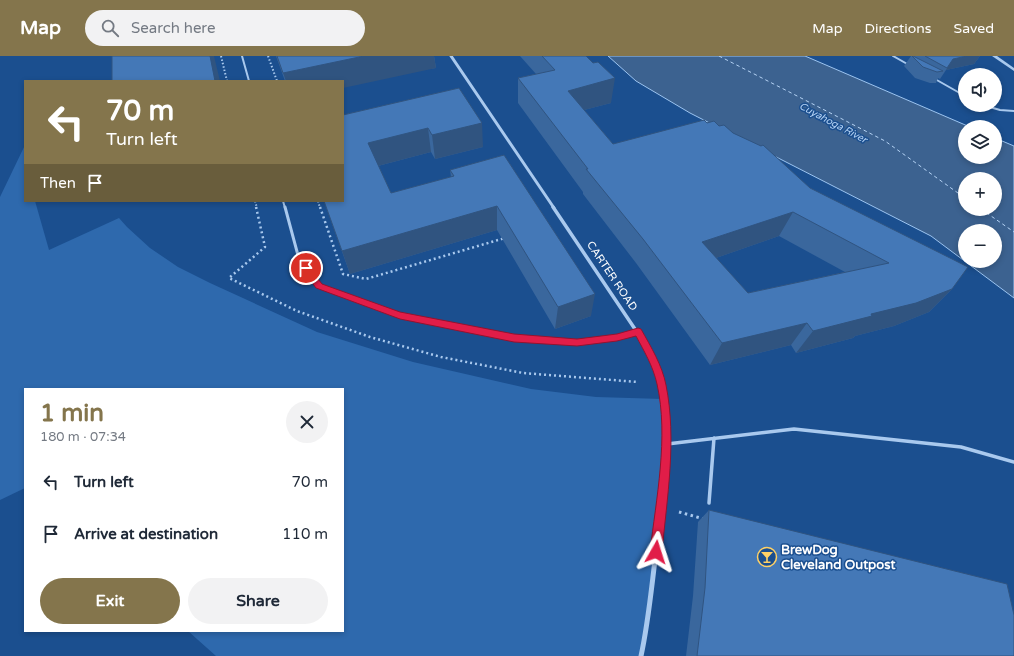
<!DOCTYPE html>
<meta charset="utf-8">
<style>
:root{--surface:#fff;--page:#f2f2f3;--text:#1f2937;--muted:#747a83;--accent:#84754c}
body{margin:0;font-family:"Varela Round",sans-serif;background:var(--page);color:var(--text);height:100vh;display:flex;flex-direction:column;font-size:15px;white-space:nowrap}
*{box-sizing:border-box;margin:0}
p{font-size:13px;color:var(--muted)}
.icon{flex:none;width:22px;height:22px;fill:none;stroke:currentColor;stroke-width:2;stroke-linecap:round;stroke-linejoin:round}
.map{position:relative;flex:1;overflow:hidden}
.side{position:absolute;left:24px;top:332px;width:320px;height:244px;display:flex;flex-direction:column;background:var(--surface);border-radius:0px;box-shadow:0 2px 6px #0003}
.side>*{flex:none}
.guide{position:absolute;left:24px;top:24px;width:320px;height:122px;border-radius:0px;box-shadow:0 2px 6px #0003;background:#84754c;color:#fff;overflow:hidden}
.buttons{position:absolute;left:958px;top:12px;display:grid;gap:8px}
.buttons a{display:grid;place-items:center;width:44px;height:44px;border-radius:50%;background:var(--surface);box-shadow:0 2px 6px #0003;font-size:20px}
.pin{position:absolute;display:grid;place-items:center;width:34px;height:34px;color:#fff;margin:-17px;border:2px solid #fff;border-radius:50%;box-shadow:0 1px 4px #0007}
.me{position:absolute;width:44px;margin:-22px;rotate:6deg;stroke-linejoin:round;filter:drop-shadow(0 0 3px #0008)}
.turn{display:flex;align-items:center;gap:14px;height:84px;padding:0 16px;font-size:18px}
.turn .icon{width:52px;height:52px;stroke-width:2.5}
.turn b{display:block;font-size:28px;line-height:34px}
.then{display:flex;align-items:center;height:38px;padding:0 16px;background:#0003;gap:8px;font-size:15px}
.round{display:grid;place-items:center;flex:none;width:42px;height:42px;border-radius:21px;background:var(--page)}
.overview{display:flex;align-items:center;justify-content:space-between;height:68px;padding:0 16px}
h1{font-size:24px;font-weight:800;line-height:30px;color:var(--accent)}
.cta{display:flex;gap:8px;margin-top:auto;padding:8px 16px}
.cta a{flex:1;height:46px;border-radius:24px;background:var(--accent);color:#fff;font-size:16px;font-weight:800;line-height:46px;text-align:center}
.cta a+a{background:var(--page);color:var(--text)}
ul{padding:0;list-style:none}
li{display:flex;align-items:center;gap:12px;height:52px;padding:0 16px}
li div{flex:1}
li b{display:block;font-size:15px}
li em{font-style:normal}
header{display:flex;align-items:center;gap:24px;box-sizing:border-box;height:56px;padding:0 20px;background:var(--accent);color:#fff}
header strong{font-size:19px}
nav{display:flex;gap:22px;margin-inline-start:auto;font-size:14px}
.search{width:280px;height:36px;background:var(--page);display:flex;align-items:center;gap:10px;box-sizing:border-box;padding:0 14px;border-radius:22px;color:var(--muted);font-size:15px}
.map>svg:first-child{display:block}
.green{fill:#2e69ad}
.water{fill:#3c6290;stroke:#9cc4f0;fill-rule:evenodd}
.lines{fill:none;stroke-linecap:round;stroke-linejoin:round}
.ferry{stroke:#b5d3f5;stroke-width:1;stroke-dasharray:3.5 3;stroke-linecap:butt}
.path-far2{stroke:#a9c9ee;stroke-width:2;stroke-dasharray:1.5 2;stroke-linecap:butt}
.path-far1{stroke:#a9c9ee;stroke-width:2.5;stroke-dasharray:2 3;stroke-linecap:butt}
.path{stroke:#a9c9ee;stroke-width:3;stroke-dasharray:2.5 3.5;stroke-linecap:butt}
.service-far2{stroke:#a9c9ee;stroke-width:2}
.service-far1{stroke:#a9c9ee;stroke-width:3}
.service{stroke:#a9c9ee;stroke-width:3.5}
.minor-far2{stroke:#a9c9ee;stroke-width:3}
.minor-far1{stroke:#a9c9ee;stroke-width:3.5}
.minor{stroke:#a9c9ee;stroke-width:5}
.tertiary{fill:#a9c9ee;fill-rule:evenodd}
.wall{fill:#3a679d;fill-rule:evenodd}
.shaded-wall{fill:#305480}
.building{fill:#4478b7;stroke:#305480;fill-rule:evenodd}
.route{fill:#e11d48;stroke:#92132f}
.labels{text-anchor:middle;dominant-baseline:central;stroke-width:3;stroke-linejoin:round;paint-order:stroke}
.far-water-label{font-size:10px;font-style:italic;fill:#b5d3f5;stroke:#1b4f8f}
.street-label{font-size:11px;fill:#fff;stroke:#1b4f8f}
.near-poi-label{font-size:13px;font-weight:bold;fill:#fff;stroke:#1b4f8f;text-anchor:start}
</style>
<header>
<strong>Map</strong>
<div class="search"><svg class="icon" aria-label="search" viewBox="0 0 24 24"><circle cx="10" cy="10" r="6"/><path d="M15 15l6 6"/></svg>Search here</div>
<nav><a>Map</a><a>Directions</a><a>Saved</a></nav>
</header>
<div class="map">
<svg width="1014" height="600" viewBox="0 0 1014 600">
<rect width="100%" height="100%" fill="#1b4f8f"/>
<path class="green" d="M 25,89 L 25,145 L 35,145 L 49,194 L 119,162 L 127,171 L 150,192 L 178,211 L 210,227 L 317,276 L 413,306 L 531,333 L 596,341 L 663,343 L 665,358 L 664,420 L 641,600 L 216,600 L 188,575 L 343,575 L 343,333 L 25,333 L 25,432 L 0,444 L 0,141 Z"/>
<path class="water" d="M 608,0 L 805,0 L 970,71 L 965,71 L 965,101 L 995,101 L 995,82 L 1014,90 L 1014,242 L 931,180 L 690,57 L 636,25 ZM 965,123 L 995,123 L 995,153 L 965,153 ZM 965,175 L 995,175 L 995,205 L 965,205 Z"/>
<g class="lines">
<path class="ferry" d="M 719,0 L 885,85 L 965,142
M 981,153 L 1014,176"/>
<path class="path-far2" d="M 221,0 L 227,25
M 268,0 L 277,25
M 255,145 L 257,152
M 318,145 L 320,152"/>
<path class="path-far1" d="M 256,151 L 265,191 L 229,222 L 297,255 L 370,281 L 441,301 L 523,317 L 638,326
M 320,151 L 343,218 L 366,223 L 505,182"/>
<path class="path" d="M 679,456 L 704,463"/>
<path class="service-far2" d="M 242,0 L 249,25
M 893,0 L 909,9
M 935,23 L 965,40
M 983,49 L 1000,54 L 1014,55
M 283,145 L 285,152"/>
<path class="service-far1" d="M 285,151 L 299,203 L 319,230 L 400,259 L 514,282 L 577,287 L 638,276"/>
<path class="service" d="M 667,388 L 794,373 L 961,391 L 1014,406
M 709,447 L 714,382"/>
<path class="minor-far2" d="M 451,0 L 554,152"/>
<path class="minor-far1" d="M 553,151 L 645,288 L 657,314 L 664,348"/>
<path class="minor" d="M 641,600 C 648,568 651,536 655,504 C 662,453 671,398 664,347"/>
<path class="tertiary" d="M 992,0 L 997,0 L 1014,12 L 1014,15 Z"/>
</g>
<path class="wall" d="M 276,0 L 434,0 L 436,12 L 343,25 L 285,25 Z
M 520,0 L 586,0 L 611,47 L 584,54 L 613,88 L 707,67 L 719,70 L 733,77 L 952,233 L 929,256 L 894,270 L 855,280 L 853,282 L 796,297 L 791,289 L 710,309 L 636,207 L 583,138 L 583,136 L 518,47 L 518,22 L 536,18 ZM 779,180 L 845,216 L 748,237 L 716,202 Z
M 911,0 L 980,0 L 974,8 L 946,14 L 940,23 L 938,22 L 936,27 L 930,27 L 915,22 L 904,10 Z
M 459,32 L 483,91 L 435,103 L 431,96 L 378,110 L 391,137 L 451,121 L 450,114 L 504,99 L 591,260 L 555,273 L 497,174 L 350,218 L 324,145 L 343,59 Z
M 709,454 L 1014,600 L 686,600 L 693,540 L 698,466 Z"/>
<path class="shaded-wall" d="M 210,0 L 214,0 L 220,25 L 215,25 Z
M 364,0 L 434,0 L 436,12 L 343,32 L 343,25 L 286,25 L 283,17 Z
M 967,0 L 980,0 L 974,8 L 946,14 L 953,3 Z
M 615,22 L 611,47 L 565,59 L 568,35 Z
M 482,67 L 483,91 L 435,103 L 432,79 Z
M 428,72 L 431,96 L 374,111 L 368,87 Z
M 497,150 L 497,174 L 350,218 L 342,195 Z
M 793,156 L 779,180 L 693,210 L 702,186 Z
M 952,233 L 929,256 L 894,270 L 855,280 L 853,282 L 796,297 L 813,275 L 871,258 Z
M 595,238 L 591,260 L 555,273 L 558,251 Z
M 807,267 L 791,289 L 710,309 L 722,287 Z"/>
<path class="building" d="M 112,0 L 210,0 L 215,25 L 112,25 Z
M 277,0 L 364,0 L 283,17 Z
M 542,0 L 586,0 L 593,7 L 598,6 L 615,22 L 568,35 L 613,88 L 704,64 L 707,67 L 714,65 L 719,70 L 724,69 L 733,77 L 761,90 L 763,89 L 810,132 L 968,211 L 952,233 L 916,247 L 871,258 L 872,260 L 813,275 L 807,267 L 722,287 L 643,183 L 586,113 L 588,113 L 518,22 L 555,14 ZM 793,156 L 889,207 L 748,237 L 702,186 Z
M 912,0 L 913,0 L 943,15 L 937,16 L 923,11 Z
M 925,0 L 967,0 L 953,3 L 947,12 Z
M 459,32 L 482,67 L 432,79 L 428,72 L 368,87 L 391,137 L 454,120 L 450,114 L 504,99 L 595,238 L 558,251 L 497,150 L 342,195 L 324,145 L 343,145 L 343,59 Z
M 709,454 L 1007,528 L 1014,559 L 1014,600 L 697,600 L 705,532 Z"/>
<path class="route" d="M 306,209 L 308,210 L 322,228 L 400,256 L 514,278 L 577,283 L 617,278 L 638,272 L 641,273 C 651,291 662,309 666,329 C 677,384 667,441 662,496 L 660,500 L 656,502 L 652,500 L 650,496 C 656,443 669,381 657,328 C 653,310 644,295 636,280 L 617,285 L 577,290 L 514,286 L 400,263 L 316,232 L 301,212 Z"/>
<defs>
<symbol id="bar-ring" viewBox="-11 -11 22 22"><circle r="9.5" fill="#1b4f8f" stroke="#ffd166" stroke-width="1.5"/><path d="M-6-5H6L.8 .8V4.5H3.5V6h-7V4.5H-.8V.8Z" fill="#ffd166"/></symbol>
</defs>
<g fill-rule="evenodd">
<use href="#bar-ring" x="756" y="490" width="22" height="22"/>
</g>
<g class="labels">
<g class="far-water-label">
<text transform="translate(833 67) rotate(28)">Cuyahoga River</text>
</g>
<g class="street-label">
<text transform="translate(612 220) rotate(56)">CARTER ROAD</text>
</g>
<g class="near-poi-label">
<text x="781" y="494">BrewDog<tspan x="781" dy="15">Cleveland Outpost</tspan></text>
</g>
</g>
</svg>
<div class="buttons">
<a><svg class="icon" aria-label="sound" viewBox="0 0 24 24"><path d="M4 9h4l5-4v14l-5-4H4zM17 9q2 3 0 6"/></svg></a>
<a><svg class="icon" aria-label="layers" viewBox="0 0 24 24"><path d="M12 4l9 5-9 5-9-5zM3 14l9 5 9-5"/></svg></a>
<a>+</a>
<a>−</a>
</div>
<div class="pin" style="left:306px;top:212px;background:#d93025"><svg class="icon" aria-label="arrive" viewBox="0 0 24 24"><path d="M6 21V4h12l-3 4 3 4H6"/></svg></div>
<svg class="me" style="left:656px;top:496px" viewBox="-20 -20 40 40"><path d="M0-17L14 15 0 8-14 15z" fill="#e11d48" stroke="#fff" stroke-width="4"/></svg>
<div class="guide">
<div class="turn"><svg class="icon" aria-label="left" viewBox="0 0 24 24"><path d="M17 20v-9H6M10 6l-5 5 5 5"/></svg><div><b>70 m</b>Turn left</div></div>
<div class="then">Then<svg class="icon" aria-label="arrive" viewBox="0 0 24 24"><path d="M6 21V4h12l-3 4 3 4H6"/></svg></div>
</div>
<section class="side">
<div class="overview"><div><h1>1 min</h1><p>180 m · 07:34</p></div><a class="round"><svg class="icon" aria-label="close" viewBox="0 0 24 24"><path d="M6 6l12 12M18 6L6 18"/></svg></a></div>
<ul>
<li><svg class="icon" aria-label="left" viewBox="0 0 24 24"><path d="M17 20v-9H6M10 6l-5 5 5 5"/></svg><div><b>Turn left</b></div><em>70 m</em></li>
<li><svg class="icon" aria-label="arrive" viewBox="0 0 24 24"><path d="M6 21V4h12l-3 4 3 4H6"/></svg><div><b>Arrive at destination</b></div><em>110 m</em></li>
</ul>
<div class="cta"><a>Exit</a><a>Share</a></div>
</section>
</div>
